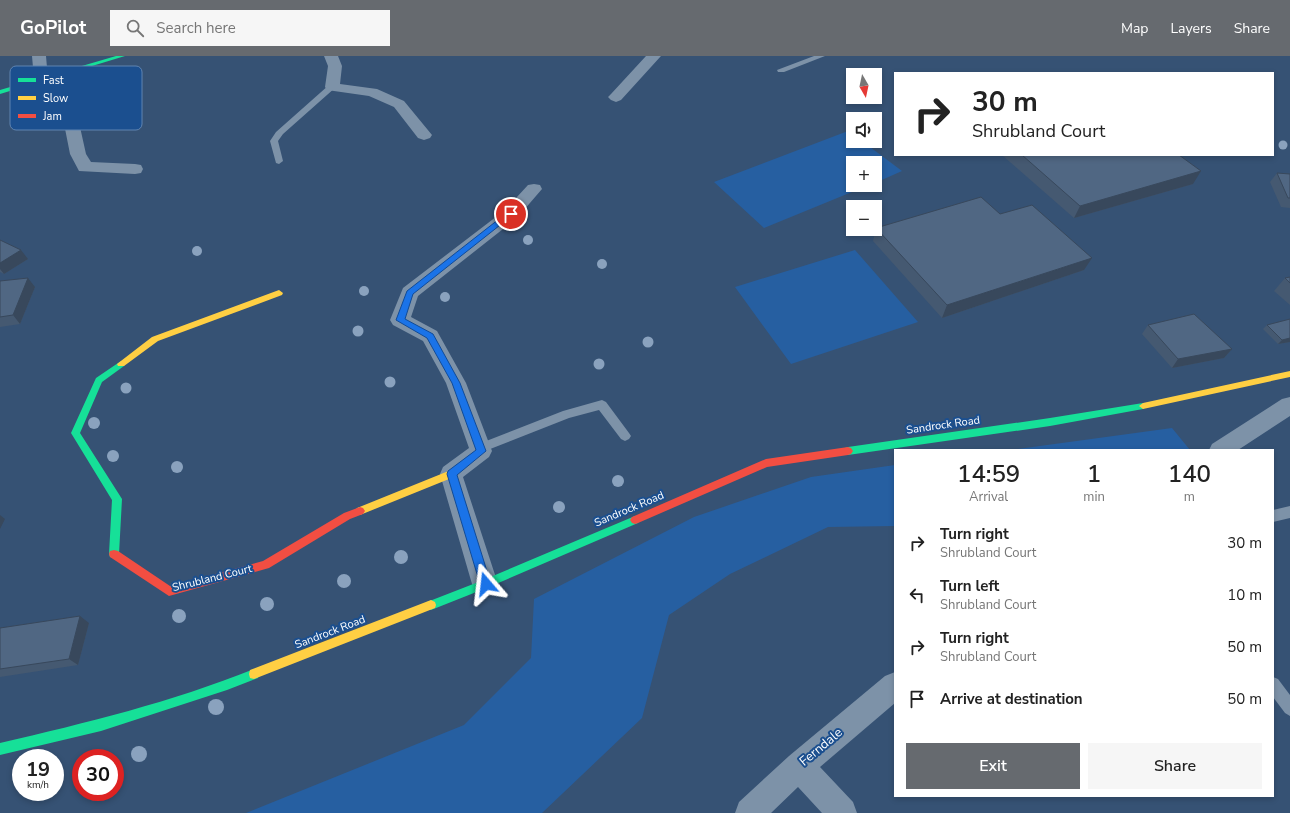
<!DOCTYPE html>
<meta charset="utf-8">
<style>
:root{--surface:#fff;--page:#f6f6f6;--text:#222;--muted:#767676;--accent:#666a6f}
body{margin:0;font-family:"Nunito Sans",sans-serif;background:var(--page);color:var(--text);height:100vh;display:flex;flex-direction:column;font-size:15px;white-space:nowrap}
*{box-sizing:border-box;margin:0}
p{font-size:13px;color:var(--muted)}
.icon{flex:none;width:22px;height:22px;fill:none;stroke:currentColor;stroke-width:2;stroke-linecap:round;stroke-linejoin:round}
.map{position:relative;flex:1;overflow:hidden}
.side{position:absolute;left:894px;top:393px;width:380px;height:348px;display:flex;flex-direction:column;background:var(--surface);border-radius:0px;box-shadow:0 2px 6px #0003}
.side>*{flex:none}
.banner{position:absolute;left:894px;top:16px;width:380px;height:84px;border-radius:0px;box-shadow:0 2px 6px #0003;background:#fff;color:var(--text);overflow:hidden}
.needle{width:26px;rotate:171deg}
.tools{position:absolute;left:846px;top:12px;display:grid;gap:8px}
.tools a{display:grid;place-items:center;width:36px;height:36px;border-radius:0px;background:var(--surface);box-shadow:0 2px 6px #0003;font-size:20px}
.speed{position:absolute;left:12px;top:693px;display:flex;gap:8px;font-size:20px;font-weight:700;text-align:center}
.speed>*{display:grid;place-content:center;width:52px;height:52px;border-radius:50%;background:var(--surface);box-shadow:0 2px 6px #0003;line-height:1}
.speed small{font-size:10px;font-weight:400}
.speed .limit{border:6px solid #d22;background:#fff;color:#111}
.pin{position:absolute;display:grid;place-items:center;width:34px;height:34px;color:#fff;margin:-17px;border:2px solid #fff;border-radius:50%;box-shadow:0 1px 4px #0007}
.me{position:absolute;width:44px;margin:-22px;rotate:343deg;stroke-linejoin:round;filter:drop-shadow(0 0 3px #0008)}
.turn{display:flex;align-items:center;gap:14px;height:84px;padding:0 12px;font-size:18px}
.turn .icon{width:52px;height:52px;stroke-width:2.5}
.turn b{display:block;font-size:28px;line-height:34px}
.eta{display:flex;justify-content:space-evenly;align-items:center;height:68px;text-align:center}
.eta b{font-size:24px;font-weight:600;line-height:28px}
.primary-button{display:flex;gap:8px;margin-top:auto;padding:8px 12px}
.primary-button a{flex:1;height:46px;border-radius:0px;background:var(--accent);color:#fff;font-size:16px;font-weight:600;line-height:46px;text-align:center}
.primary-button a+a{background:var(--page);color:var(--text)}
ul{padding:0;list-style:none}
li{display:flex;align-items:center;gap:12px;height:52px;padding:0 12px}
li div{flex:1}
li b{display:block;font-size:15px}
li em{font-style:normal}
header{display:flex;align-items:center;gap:24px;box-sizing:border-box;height:56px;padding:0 20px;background:var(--accent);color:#fff}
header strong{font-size:19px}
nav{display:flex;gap:22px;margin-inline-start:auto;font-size:14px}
.search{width:280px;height:36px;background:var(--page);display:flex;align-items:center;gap:10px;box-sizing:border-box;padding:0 14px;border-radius:0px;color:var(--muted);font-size:15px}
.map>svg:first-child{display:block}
.green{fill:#265fa1}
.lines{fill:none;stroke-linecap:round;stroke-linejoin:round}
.lane{fill:#7d92a8;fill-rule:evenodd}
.street{fill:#7d92a8;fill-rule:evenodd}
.fast{fill:#16e098;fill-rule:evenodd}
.slow{fill:#ffcf43;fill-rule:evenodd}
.jam{fill:#f24e42;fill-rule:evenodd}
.tree{fill:#8aa2be}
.wall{fill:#455971}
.shaded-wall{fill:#38485c}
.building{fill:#506783;stroke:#38485c}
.route{fill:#1a73e8;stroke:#114b97}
.labels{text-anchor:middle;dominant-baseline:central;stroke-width:4;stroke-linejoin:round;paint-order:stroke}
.street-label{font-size:11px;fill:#fff;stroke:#1b4f8f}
.near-street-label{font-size:13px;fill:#fff;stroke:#1b4f8f}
.key{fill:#1b4f8f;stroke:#5f84b1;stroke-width:1}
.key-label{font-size:11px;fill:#fff}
</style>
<header>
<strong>GoPilot</strong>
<div class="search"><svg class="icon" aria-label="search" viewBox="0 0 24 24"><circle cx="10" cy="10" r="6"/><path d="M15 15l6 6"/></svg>Search here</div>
<nav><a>Map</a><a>Layers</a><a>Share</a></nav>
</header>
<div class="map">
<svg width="1290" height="757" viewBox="0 0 1290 757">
<rect width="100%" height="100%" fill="#365274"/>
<path class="green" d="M 848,75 L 853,78 L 853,85 L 862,85 L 902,115 L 875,127 L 875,107 L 853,107 L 853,129 L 869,129 L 764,172 L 714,126 Z
M 855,194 L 918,266 L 791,308 L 735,231 Z
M 1172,372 L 1190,394 L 1010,394 Z
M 895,409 L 895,470 L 828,471 L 730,518 L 669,559 L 642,662 L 542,757 L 246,757 L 464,669 L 531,602 L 534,543 L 694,461 L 811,421 Z"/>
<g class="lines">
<path class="lane" d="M 814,0 L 825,0 L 784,16 L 778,16 L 777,14 Z
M 329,29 L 332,29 L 336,31 L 283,78 L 278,85 L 283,105 L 279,108 L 276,107 L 270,85 L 276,76 Z
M 602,344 L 606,346 L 629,377 L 631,380 L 629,383 L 625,385 L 621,383 L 599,354 L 569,362 L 480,397 L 476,395 L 474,392 L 476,389 L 563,355 Z
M 1290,450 L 1290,462 L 1273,466 L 1273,454 Z
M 1273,621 L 1278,623 L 1290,639 L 1290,660 L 1285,657 L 1273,641 Z"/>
<path class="street" d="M 32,0 L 46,0 L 48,23 L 46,26 L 41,27 L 36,26 L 34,23 Z
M 324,0 L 338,0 L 342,10 L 340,28 L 377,33 L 404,45 L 432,79 L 430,82 L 424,84 L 418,82 L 394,51 L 369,40 L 327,34 L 325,31 L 328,10 Z
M 646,0 L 661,0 L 621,44 L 616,46 L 611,44 L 608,41 L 611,38 Z
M 61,13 L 66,14 L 68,17 L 86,98 L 91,106 L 135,108 L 141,109 L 143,113 L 141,117 L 135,118 L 79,115 L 70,98 L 54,17 L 56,14 Z
M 534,128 L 540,129 L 542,133 L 517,162 L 418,240 L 411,261 L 437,275 L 466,327 L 492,395 L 489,401 L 463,421 L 498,528 L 494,536 L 485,539 L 476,536 L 472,528 L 440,418 L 443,411 L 469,392 L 446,327 L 423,285 L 393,269 L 390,264 L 403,232 L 505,154 L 528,129 Z
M 1290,341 L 1290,360 L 1238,394 L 1209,394 L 1212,388 L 1282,343 Z
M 895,616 L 895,647 L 820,711 L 853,746 L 857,757 L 822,757 L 798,731 L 771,757 L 735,757 L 739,746 L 789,700 L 885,620 Z"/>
<path class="fast" d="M 116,0 L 125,0 L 0,38 L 0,34 Z
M 121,305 L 124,306 L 125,308 L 124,310 L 102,326 L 80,377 L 122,443 L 119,498 L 118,501 L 114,502 L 110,501 L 109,498 L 112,444 L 71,377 L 96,322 Z
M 1143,347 L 1147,350 L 1143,353 L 1050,370 L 848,399 L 845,398 L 843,395 L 845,392 L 848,391 L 1050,362 Z
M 635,460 L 638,461 L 640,464 L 638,467 L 489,531 L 431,554 L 427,552 L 426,549 L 427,546 L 481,525 Z
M 254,613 L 258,614 L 259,618 L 258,622 L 227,634 L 101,675 L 0,699 L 0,687 C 86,667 172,646 254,613 Z"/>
<path class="slow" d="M 279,234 L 283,237 L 282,239 L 158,285 L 124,310 L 118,310 L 117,308 L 152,281 Z
M 1290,315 L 1290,321 L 1143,353 L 1139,350 L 1143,347 Z
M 451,414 L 454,415 L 456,418 L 454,421 L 360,459 L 357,458 L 355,455 L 357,452 Z
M 431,544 L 435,546 L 436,549 L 435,552 L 254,623 L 250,622 L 249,618 L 250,614 Z"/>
<path class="jam" d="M 848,391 L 851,392 L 853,395 L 851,398 L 848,399 L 767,411 L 638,467 L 635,468 L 632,467 L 630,464 L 632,461 L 766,403 Z
M 360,451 L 363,452 L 365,455 L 363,458 L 350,463 L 269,512 L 169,540 L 110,501 L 109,498 L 110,495 L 114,494 L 118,495 L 170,530 L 263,505 L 344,457 Z"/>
</g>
<g class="tree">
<circle cx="1283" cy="89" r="4.5"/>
<circle cx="528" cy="184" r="5"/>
<circle cx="197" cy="195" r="5"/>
<circle cx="602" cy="208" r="5"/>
<circle cx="364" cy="235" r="5"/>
<circle cx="445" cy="241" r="5"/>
<circle cx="358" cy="275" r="5.5"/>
<circle cx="648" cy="286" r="5.5"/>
<circle cx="599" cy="308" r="5.5"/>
<circle cx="390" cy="326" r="5.5"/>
<circle cx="126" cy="332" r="5.5"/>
<circle cx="94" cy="367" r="6"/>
<circle cx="113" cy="400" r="6"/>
<circle cx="177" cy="411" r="6"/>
<circle cx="618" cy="425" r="6"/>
<circle cx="559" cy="451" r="6"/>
<circle cx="401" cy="501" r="7"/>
<circle cx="344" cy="525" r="7"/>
<circle cx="267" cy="548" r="7"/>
<circle cx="179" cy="560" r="7"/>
<circle cx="216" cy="651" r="8"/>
<circle cx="139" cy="698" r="8"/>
</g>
<path class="wall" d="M 1003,99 L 1179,99 L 1193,128 L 1074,162 L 1003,100 Z
M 1277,117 L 1290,118 L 1290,152 L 1281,151 L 1270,126 Z
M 1000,158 L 1084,214 L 942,262 L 873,185 L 876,172 Z
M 0,184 L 28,203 L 4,218 L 0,216 Z
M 1290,221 L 1290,249 L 1274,235 L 1285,222 Z
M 0,225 L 35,231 L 20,268 L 0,271 Z
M 1148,269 L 1232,293 L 1224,302 L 1172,312 L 1142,278 Z
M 1267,269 L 1290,286 L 1278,288 L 1263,273 Z
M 89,567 L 78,609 L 0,621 L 0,572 Z"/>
<path class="shaded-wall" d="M 1201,115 L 1193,128 L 1074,162 L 1080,150 Z
M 21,194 L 28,203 L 4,218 L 0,213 L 0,207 Z
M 1092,202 L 1084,214 L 942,262 L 947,249 Z
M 28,222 L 35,231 L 20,268 L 13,259 Z
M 1290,282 L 1290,286 L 1278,288 L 1282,284 Z
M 1232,293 L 1224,302 L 1172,312 L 1178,303 Z
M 0,459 L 5,463 L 0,473 Z
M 80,560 L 89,567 L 78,609 L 69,603 Z"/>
<path class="building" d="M 1022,99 L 1179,99 L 1201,115 L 1080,150 Z
M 1277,117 L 1290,118 L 1290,142 L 1288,142 Z
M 981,141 L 1000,158 L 1032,149 L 1092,202 L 947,249 L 876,172 Z
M 0,184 L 21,194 L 0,207 Z
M 1290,221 L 1290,227 L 1285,222 Z
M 28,222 L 13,259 L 0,261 L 0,225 Z
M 1194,258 L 1232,293 L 1178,303 L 1148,269 Z
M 1290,263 L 1290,282 L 1282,284 L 1267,269 Z
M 80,560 L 69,603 L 0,613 L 0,572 Z"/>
<path class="route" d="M 508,156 L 513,156 L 514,158 L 413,238 L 405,263 L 433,278 L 460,327 L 486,395 L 457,419 L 491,528 L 489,531 L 486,533 L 482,531 L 480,528 L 447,418 L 448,415 L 476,394 L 452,327 L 427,282 L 396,264 L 407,235 Z"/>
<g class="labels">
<g class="street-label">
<text transform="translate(943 369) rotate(-8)">Sandrock Road</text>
<text transform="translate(629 453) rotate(-23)">Sandrock Road</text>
<text transform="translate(212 522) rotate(-14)">Shrubland Court</text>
<text transform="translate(330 576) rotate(-21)">Sandrock Road</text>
</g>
<g class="near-street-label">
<text transform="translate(821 691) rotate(-40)">Ferndale</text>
</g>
</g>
<rect x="10" y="10" width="132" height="64" rx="6" class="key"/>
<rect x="18" y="22" width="18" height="4" fill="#16e098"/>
<rect x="18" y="40" width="18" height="4" fill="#ffcf43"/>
<rect x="18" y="58" width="18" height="4" fill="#f24e42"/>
<g class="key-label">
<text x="43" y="28">Fast</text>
<text x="43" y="46">Slow</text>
<text x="43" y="64">Jam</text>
</g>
</svg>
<div class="tools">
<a><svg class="needle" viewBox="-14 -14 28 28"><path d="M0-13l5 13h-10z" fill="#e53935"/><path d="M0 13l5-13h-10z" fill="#767676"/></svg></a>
<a><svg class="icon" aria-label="sound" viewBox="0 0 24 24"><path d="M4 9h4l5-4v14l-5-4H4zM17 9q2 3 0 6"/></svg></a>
<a>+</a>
<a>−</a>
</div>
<div class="speed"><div>19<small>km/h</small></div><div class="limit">30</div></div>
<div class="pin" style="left:511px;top:158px;background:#d93025"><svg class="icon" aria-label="arrive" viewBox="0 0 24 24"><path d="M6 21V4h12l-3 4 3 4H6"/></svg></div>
<svg class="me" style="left:486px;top:528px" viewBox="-20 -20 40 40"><path d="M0-17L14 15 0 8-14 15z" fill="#1a73e8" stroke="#fff" stroke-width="4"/></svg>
<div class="banner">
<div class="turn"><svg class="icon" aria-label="right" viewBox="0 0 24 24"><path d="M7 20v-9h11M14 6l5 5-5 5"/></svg><div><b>30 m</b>Shrubland Court</div></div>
</div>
<section class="side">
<div class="eta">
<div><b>14:59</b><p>Arrival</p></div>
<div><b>1</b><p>min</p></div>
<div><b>140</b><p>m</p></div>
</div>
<ul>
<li><svg class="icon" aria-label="right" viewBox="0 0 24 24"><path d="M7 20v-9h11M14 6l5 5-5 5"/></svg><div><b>Turn right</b><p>Shrubland Court</p></div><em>30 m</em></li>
<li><svg class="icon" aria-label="left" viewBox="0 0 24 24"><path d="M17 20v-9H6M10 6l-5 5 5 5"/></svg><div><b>Turn left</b><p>Shrubland Court</p></div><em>10 m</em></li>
<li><svg class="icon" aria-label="right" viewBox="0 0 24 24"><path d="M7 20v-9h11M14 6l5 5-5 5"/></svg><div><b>Turn right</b><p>Shrubland Court</p></div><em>50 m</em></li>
<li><svg class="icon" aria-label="arrive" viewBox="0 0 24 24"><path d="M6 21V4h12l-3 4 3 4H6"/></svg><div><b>Arrive at destination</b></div><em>50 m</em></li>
</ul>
<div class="primary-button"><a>Exit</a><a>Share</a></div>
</section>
</div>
